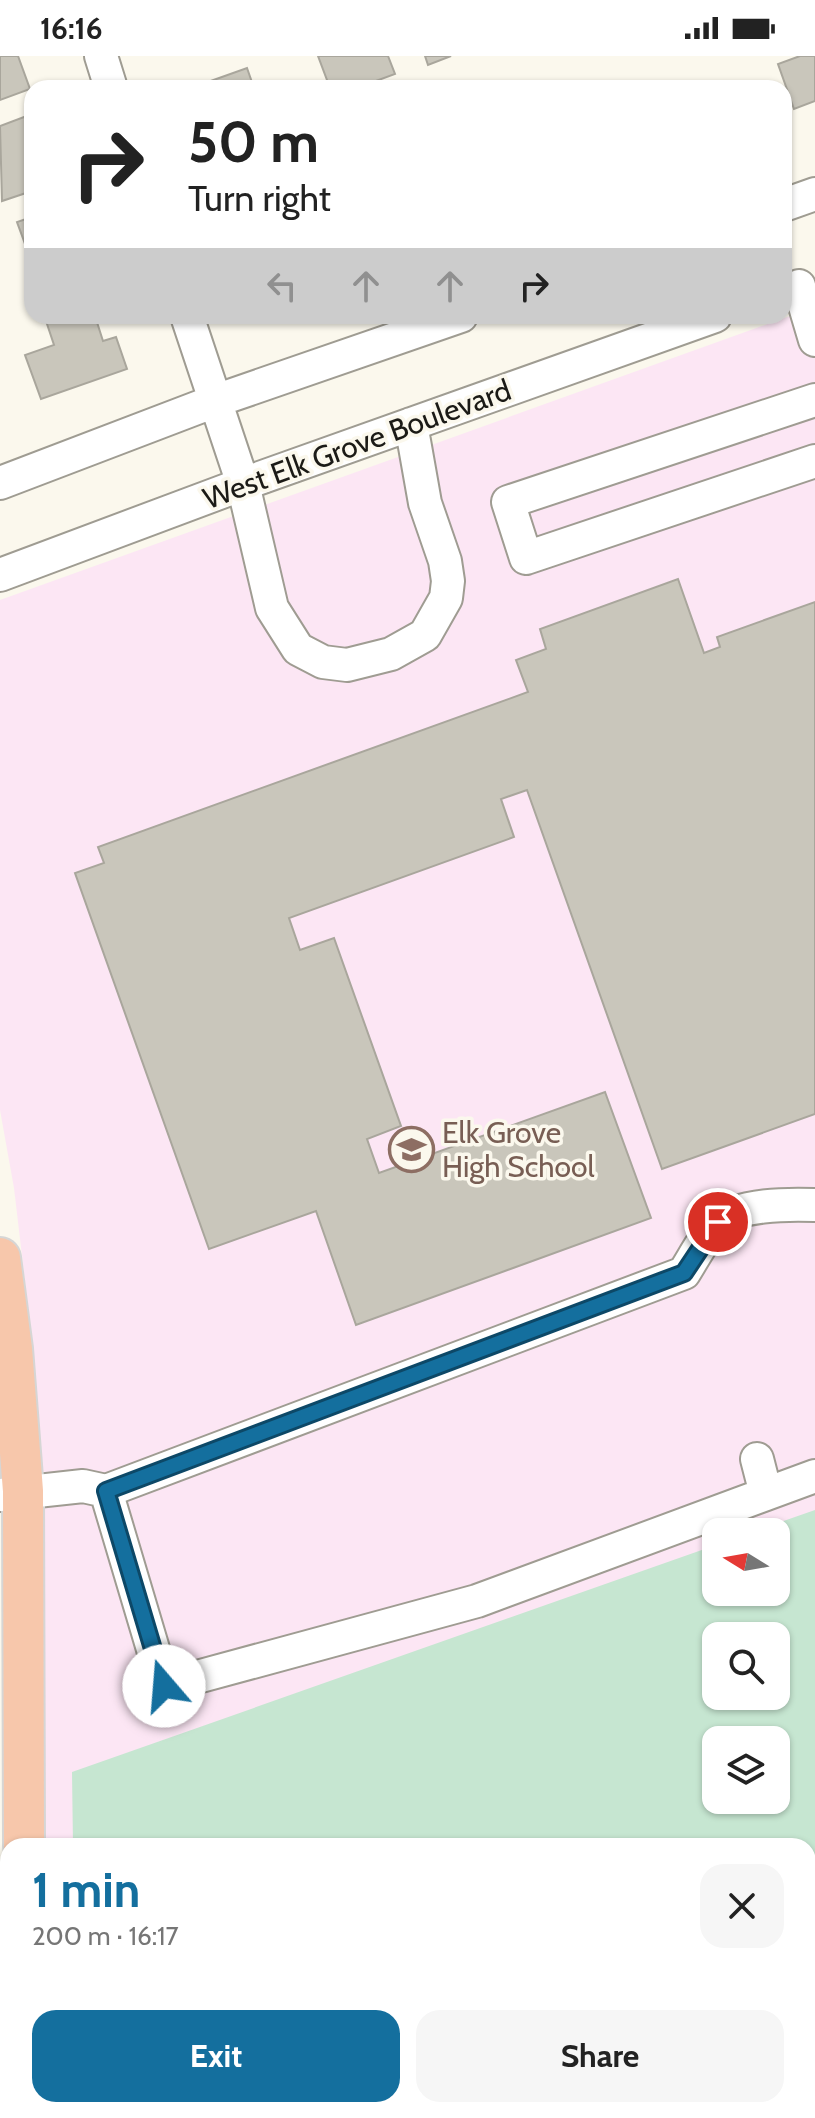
<!DOCTYPE html>
<meta charset="utf-8">
<style>
:root{--surface:#fff;--page:#f6f6f6;--text:#222;--muted:#767676;--accent:#146f9e}
body{margin:0;font-family:Cabin,sans-serif;background:var(--page);color:var(--text);height:100vh;display:flex;flex-direction:column;font-size:30px;white-space:nowrap}
*{box-sizing:border-box;margin:0}
p{font-size:26px;color:var(--muted)}
.icon{flex:none;width:44px;height:44px;fill:none;stroke:currentColor;stroke-width:2;stroke-linecap:round;stroke-linejoin:round}
.map{position:relative;flex:1;overflow:hidden}
.sheet{position:absolute;left:0px;top:1782px;width:816px;height:280px;display:flex;flex-direction:column;background:var(--surface);border-radius:24px 24px 0 0;box-shadow:0 2px 6px #0004}
.sheet>*{flex:none}
.top-card{position:absolute;left:24px;top:24px;width:768px;height:244px;border-radius:24px;box-shadow:0 2px 6px #0004;background:#fff;color:var(--text);overflow:hidden}
.needle{width:52px;rotate:281deg}
.fabs{position:absolute;left:702px;top:1462px;display:grid;gap:16px}
.fabs a{display:grid;place-items:center;width:88px;height:88px;border-radius:16px;background:var(--surface);box-shadow:0 2px 6px #0004;font-size:40px}
.pin{position:absolute;display:grid;place-items:center;width:68px;height:68px;color:#fff;margin:-34px;border:4px solid #fff;border-radius:50%;box-shadow:0 2px 8px #0007}
.me{position:absolute;width:88px;margin:-44px;rotate:342deg;stroke-linejoin:round;filter:drop-shadow(0 0 6px #0008)}
.turn{display:flex;align-items:center;gap:28px;height:168px;padding:0 32px;font-size:36px}
.turn .icon{width:104px;height:104px;stroke-width:2.5}
.turn b{display:block;font-size:56px;line-height:68px}
.lanes{display:flex;align-items:center;height:76px;padding:0 32px;background:#0003;justify-content:center;gap:40px;direction:ltr}
.lanes .off{opacity:.35}
.round{display:grid;place-items:center;flex:none;width:84px;height:84px;border-radius:24px;background:var(--page)}
.head{display:flex;align-items:center;justify-content:space-between;height:136px;padding:0 32px}
h1{font-size:48px;font-weight:700;line-height:60px;color:var(--accent)}
.button{display:flex;gap:16px;margin-top:auto;padding:16px 32px}
.button a{flex:1;height:92px;border-radius:24px;background:var(--accent);color:#fff;font-size:32px;font-weight:700;line-height:92px;text-align:center}
.button a+a{background:var(--page);color:var(--text)}
.status{display:flex;justify-content:space-between;align-items:center;height:56px;padding:0 40px;background:var(--surface);direction:ltr}
.status svg{height:22px;fill:currentColor}
.map>svg:first-child{display:block}
.education{fill:#fce6f4;fill-rule:evenodd}
.green{fill:#c6e6d1;fill-rule:evenodd}
.water{fill:#7da6b4}
.pier{fill:#fbf8ed}
.building{fill:#c9c6bb;stroke:#a9a69c;stroke-width:2}
.lines{fill:none;stroke-linecap:round;stroke-linejoin:round}
.minor-casing{stroke:#9f9c92;stroke-width:36}
.major-casing{stroke:#d6d6d5;stroke-width:44}
.minor{stroke:#fff;stroke-width:32}
.major{stroke:#f7c7ab;stroke-width:40}
.route-casing{stroke:#0d4867;stroke-width:20}
.route{stroke:#146f9e;stroke-width:14}
.labels{text-anchor:middle;dominant-baseline:central;stroke-width:7;stroke-linejoin:round;paint-order:stroke}
.street-label{font-size:30px;fill:#1b1a16;stroke:#fbf8ed}
.education-label{font-size:30px;fill:#785e54;stroke:#fbf8ed;text-anchor:start}
</style>
<div class="status"><b>16:16</b><svg viewBox="0 0 49 12"><path d="M0 12V9h3v3zM5 12V6h3v6zM10 12V3h3v9zM15 12V0h3v12zM26 1h20v11H26zM47 4h2v5h-2z"/></svg></div>
<div class="map">
<svg width="815" height="2062" viewBox="0 0 815 2062">
<rect width="100%" height="100%" fill="#fbf8ed"/>
<path class="education" d="M 815,251 L 815,1978 L 808,1977 L 808,1790 L 45,1790 L 44,1463 L 27,1242 L 14,1132 L 0,1054 L 0,544 ZM 716,1476 L 776,1476 L 776,1536 L 716,1536 ZM 716,1580 L 776,1580 L 776,1640 L 716,1640 ZM 716,1684 L 776,1684 L 776,1744 L 716,1744 Z"/>
<path class="green" d="M 815,1454 L 815,1978 L 808,1977 L 808,1790 L 73,1790 L 72,1716 L 716,1489 L 716,1536 L 776,1536 L 776,1476 L 752,1476 ZM 716,1580 L 776,1580 L 776,1640 L 716,1640 ZM 716,1684 L 776,1684 L 776,1744 L 716,1744 Z
M 54,2054 L 734,2054 L 732,2062 L 54,2062 Z"/>
<path class="water" d="M 808,1977 L 815,1978 L 815,2048 L 808,2047 Z"/>
<path class="pier" d="M 0,1926 L 8,1926 L 8,2036 L 0,2040 Z"/>
<path class="building" d="M 0,0 L 18,0 L 30,33 L 0,44 Z
M 318,0 L 388,0 L 395,18 L 357,32 L 330,32 Z
M 425,0 L 451,0 L 428,9 Z
M 800,0 L 815,0 L 815,45 L 794,53 L 778,8 Z
M 247,12 L 254,32 L 191,32 Z
M 32,58 L 32,135 L 2,145 L 0,70 Z
M 32,161 L 32,207 L 17,166 Z
M 61,260 L 95,260 L 103,285 L 116,281 L 127,313 L 41,343 L 25,299 L 54,289 L 46,265 Z
M 678,523 L 704,597 L 720,591 L 717,581 L 815,546 L 815,1058 L 662,1113 L 527,734 L 501,743 L 514,781 L 289,862 L 300,894 L 334,882 L 401,1070 L 367,1083 L 379,1117 L 605,1036 L 651,1162 L 356,1269 L 316,1155 L 209,1193 L 75,817 L 104,807 L 98,791 L 528,636 L 516,604 L 546,593 L 540,573 Z"/>
<g class="lines">
<defs>
<path id="minor" d="M 101,0 L 111,32
M 784,149 L 815,138
M 799,230 L 815,284
M 187,260 L 243,428 L 272,552 L 298,593 L 323,606 L 347,609 L 391,598 L 425,579 L 446,542 L 448,525 L 445,505 L 425,447 L 411,368
M 815,344 L 508,446 L 526,502 L 815,405
M 0,427 L 215,345 L 461,260
M 0,519 L 243,428 L 715,260
M 106,1435 L 164,1630 L 477,1545 L 766,1438 L 757,1403
M 766,1438 L 815,1420
M 0,1439 L 83,1430 L 106,1435 L 684,1217 C 694,1201 704,1182 716,1168 C 735,1148 789,1148 815,1149"/>
<path id="major" d="M 0,1202 L 12,1293 L 23,1435 L 24,1790
M 24,2062 L 24,2054"/>
</defs>
<use href="#minor" class="minor-casing"/>
<use href="#major" class="major-casing"/>
<use href="#minor" class="minor"/>
<use href="#major" class="major"/>
</g>
<g class="lines">
<defs>
<path id="route" d="M 164,1630 L 106,1435 L 684,1217 L 718,1166"/>
</defs>
<use href="#route" class="route-casing"/>
<use href="#route" class="route"/>
</g>
<defs>
<symbol id="school-ring" viewBox="-11 -11 22 22"><circle r="9.5" fill="#fbf8ed" stroke="#8d6e63" stroke-width="1.5"/><path d="M0-5L7-2L0 1L-7-2ZM-4 1L0 2.5L4 1V4Q0 6-4 4Z" fill="#8d6e63"/></symbol>
</defs>
<g fill-rule="evenodd">
<use href="#school-ring" x="386" y="1068" width="51" height="51"/>
</g>
<g class="labels">
<g class="street-label">
<text transform="translate(357 388) rotate(-20)">West Elk Grove Boulevard</text>
</g>
<g class="education-label">
<text x="442" y="1076">Elk Grove<tspan x="442" dy="34">High School</tspan></text>
</g>
</g>
</svg>
<div class="fabs">
<a><svg class="needle" viewBox="-14 -14 28 28"><path d="M0-13l5 13h-10z" fill="#e53935"/><path d="M0 13l5-13h-10z" fill="#767676"/></svg></a>
<a><svg class="icon" aria-label="search" viewBox="0 0 24 24"><circle cx="10" cy="10" r="6"/><path d="M15 15l6 6"/></svg></a>
<a><svg class="icon" aria-label="layers" viewBox="0 0 24 24"><path d="M12 4l9 5-9 5-9-5zM3 14l9 5 9-5"/></svg></a>
</div>
<div class="pin" style="left:718px;top:1166px;background:#d93025"><svg class="icon" aria-label="arrive" viewBox="0 0 24 24"><path d="M6 21V4h12l-3 4 3 4H6"/></svg></div>
<svg class="me" style="left:164px;top:1630px" viewBox="-20 -20 40 40"><circle r="19" fill="#fff"/><path d="M0-13L10 11 0 6-10 11z" fill="#146f9e"/></svg>
<div class="top-card">
<div class="turn"><svg class="icon" aria-label="right" viewBox="0 0 24 24"><path d="M7 20v-9h11M14 6l5 5-5 5"/></svg><div><b>50 m</b>Turn right</div></div>
<div class="lanes"><svg class="icon off" aria-label="left" viewBox="0 0 24 24"><path d="M17 20v-9H6M10 6l-5 5 5 5"/></svg><svg class="icon off" aria-label="ahead" viewBox="0 0 24 24"><path d="M12 20V5M6 11l6-6 6 6"/></svg><svg class="icon off" aria-label="ahead" viewBox="0 0 24 24"><path d="M12 20V5M6 11l6-6 6 6"/></svg><svg class="icon" aria-label="right" viewBox="0 0 24 24"><path d="M7 20v-9h11M14 6l5 5-5 5"/></svg></div>
</div>
<section class="sheet">
<div class="head"><div><h1>1 min</h1><p>200 m · 16:17</p></div><a class="round"><svg class="icon" aria-label="close" viewBox="0 0 24 24"><path d="M6 6l12 12M18 6L6 18"/></svg></a></div>
<div class="button"><a>Exit</a><a>Share</a></div>
</section>
</div>
